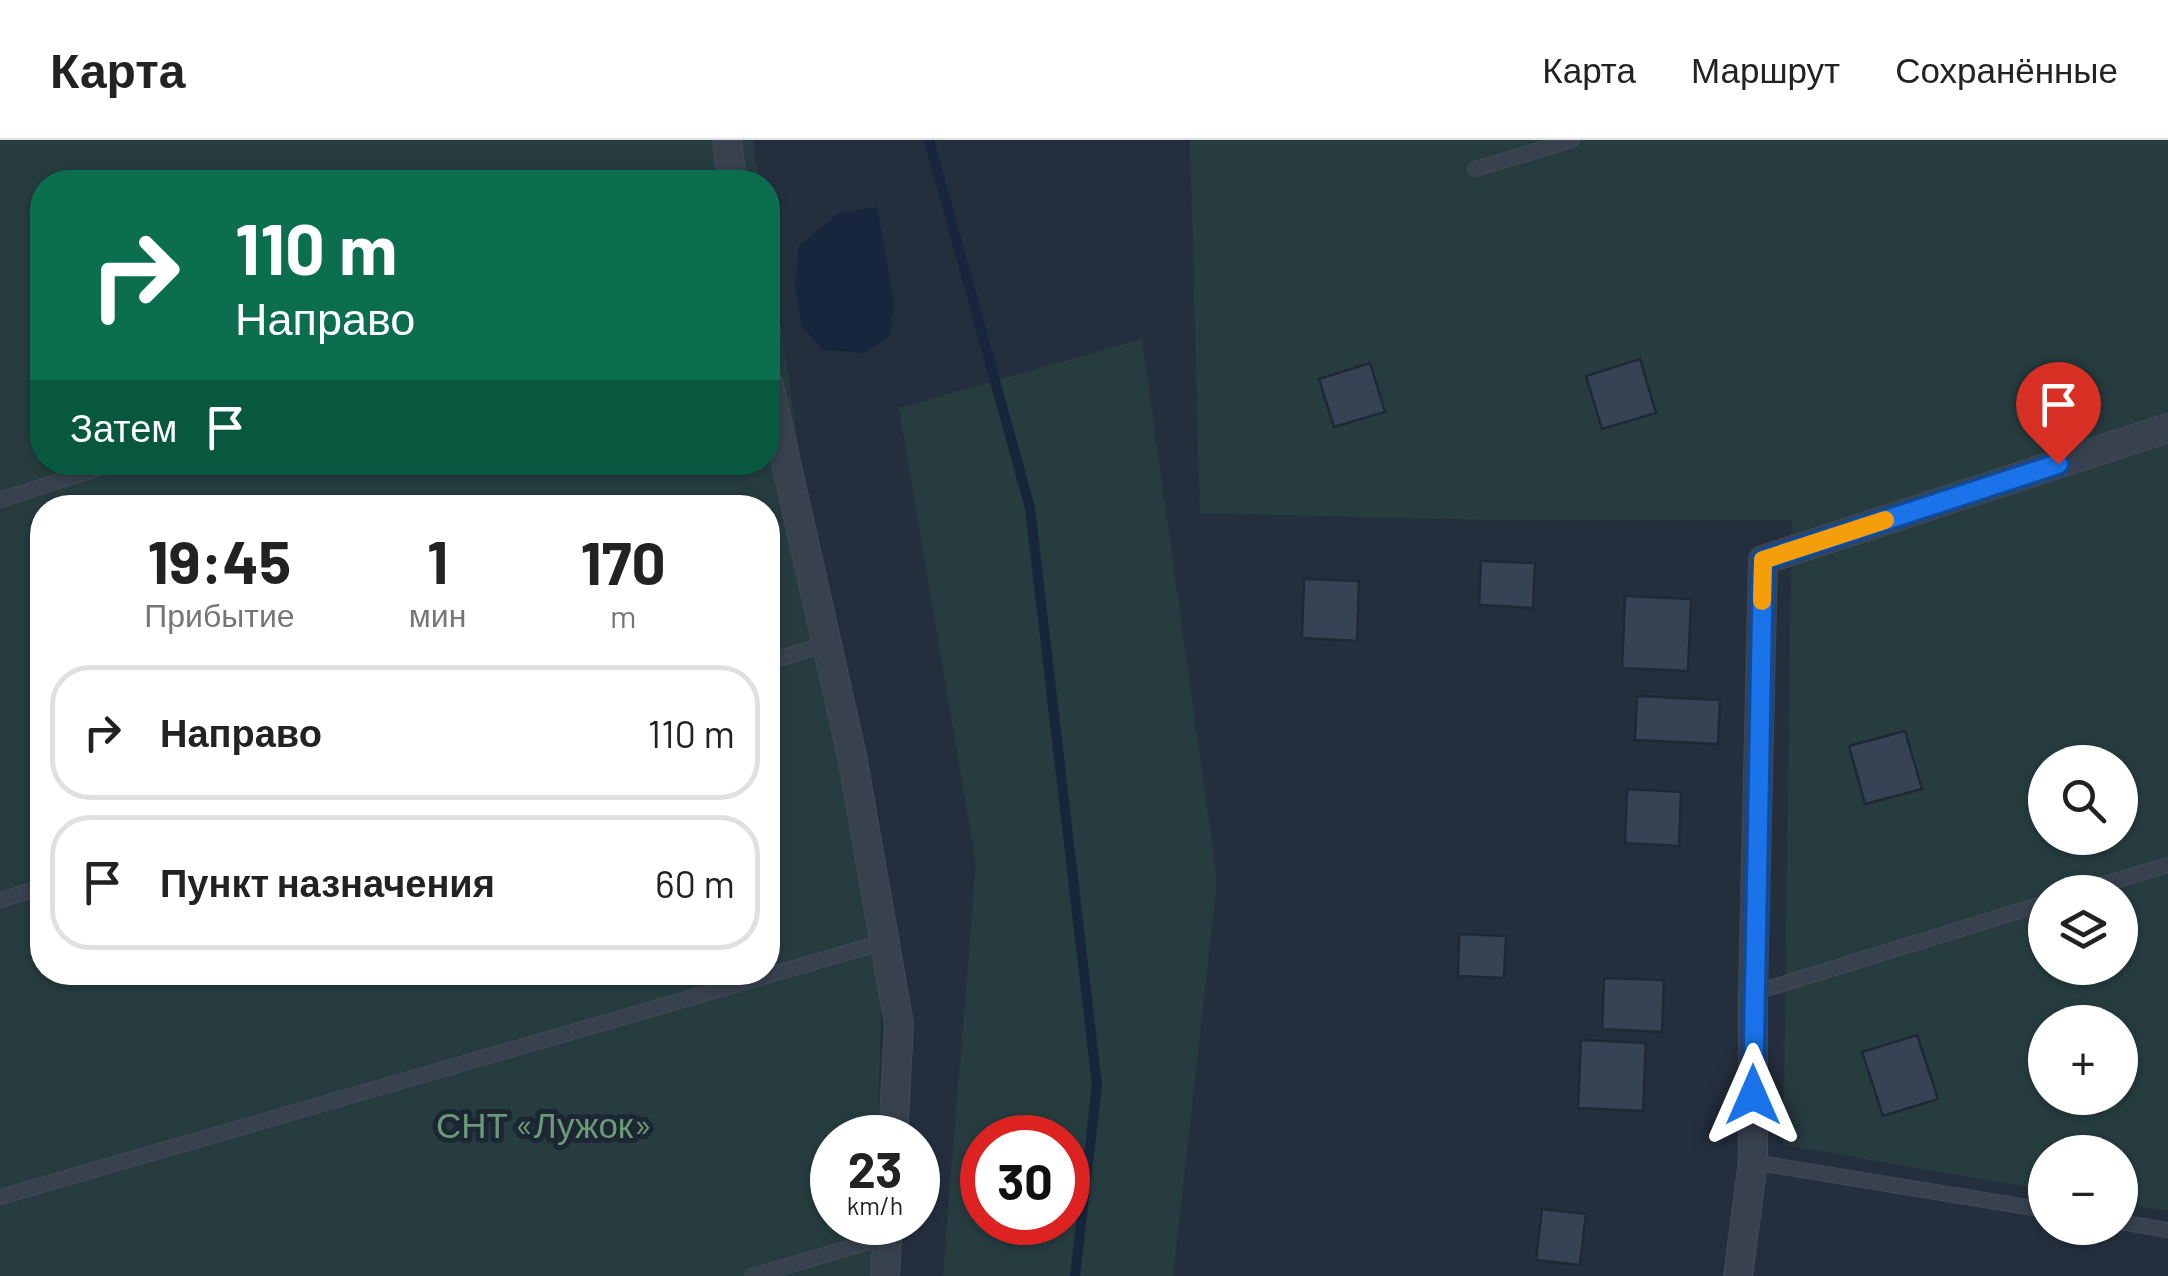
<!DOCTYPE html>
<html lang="ru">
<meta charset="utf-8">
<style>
:root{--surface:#fff;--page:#f2f2f2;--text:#222;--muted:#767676;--line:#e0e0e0}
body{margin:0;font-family:Barlow,sans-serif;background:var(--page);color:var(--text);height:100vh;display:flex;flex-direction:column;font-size:38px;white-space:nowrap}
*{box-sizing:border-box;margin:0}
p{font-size:32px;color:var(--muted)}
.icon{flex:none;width:55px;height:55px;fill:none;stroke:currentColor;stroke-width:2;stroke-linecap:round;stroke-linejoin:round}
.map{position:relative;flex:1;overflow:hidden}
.panel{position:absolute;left:30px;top:355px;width:750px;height:490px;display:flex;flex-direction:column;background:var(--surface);border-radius:40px;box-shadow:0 2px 8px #0004}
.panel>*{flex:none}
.banner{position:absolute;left:30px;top:30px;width:750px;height:305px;border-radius:40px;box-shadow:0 2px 8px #0004;background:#0b6e4f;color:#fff;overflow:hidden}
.controls{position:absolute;left:2028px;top:605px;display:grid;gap:20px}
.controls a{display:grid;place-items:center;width:110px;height:110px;border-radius:50%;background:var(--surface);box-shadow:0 2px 8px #0004;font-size:50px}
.speed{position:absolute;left:810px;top:975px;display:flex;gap:20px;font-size:50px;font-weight:700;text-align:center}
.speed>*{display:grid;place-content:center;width:130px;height:130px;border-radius:50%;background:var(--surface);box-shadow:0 2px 8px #0004;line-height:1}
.speed small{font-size:25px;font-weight:400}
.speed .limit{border:15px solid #d22;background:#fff;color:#111}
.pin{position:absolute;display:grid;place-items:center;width:85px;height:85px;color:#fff;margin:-102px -42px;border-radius:50% 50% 50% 0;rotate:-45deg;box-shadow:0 0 10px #0007}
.pin .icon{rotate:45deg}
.me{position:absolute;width:110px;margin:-55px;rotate:0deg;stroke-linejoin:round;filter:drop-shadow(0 0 8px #0008)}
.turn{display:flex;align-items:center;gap:35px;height:210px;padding:0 40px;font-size:45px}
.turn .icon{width:130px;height:130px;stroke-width:2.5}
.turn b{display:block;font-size:70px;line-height:85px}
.then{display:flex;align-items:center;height:95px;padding:0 40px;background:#0003;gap:20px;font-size:38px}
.eta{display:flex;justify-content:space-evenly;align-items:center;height:170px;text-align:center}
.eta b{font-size:60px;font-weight:700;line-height:70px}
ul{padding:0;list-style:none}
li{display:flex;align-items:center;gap:30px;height:135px;margin:0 20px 15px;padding:0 20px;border:5px solid var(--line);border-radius:40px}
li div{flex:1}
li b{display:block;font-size:38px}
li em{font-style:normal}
header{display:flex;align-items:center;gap:60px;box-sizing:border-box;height:140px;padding:0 50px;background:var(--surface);border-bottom:2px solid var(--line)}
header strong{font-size:48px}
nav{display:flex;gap:55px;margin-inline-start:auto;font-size:35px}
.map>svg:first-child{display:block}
.green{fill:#263c3f;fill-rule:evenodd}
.water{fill:#17263c}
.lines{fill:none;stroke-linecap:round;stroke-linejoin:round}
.stream{stroke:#17263c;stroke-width:10}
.building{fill:#364354;stroke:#1f2835;stroke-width:2.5}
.lane-casing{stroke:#414a57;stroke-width:16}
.street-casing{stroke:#414a57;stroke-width:30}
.lane{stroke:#38414e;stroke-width:14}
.street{stroke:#38414e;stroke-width:28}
.route-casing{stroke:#114b97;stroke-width:25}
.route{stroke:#1a73e8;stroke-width:18}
.slow{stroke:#f59e0b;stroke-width:18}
.labels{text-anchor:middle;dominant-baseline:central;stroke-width:10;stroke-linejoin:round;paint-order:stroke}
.park-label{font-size:35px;fill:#6b9a76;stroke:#1d2633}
</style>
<header>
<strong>Карта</strong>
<nav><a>Карта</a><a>Маршрут</a><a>Сохранённые</a></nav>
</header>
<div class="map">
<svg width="2168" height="1136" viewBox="0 0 2168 1136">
<rect width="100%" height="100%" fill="#242f3e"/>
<path class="green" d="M 0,0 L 753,0 L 759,42 L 42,42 L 42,322 L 768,322 L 768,99 L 881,870 L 878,997 L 832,998 L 832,1082 L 876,1083 L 875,1136 L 0,1136 ZM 42,368 L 768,368 L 768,832 L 42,832 Z
M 1190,0 L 2168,0 L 2168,1071 L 2120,1063 L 2120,1012 L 2045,1012 L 2045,1050 L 1783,1005 L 1792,380 L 1484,380 L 1200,373 ZM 2045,622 L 2120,622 L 2120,698 L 2045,698 ZM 2045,752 L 2120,752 L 2120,828 L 2045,828 ZM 2045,882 L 2120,882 L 2120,958 L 2045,958 Z
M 1142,199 L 1217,740 L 1173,1136 L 943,1136 L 976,724 L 899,268 ZM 982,998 L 1068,998 L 1068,1082 L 982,1082 Z"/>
<path class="water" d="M 877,67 L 894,162 L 890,197 L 866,213 L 823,210 L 802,187 L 795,147 L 799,106 L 837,74 Z"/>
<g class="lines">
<path class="stream" d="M 929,0 L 1030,368 L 1097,945 L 1075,1136"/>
</g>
<path class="building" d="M 1640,219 L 1656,273 L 1602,289 L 1586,236 Z
M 1370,223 L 1385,272 L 1334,287 L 1319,239 Z
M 1481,421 L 1535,423 L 1533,468 L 1479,465 Z
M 1304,439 L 1359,441 L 1357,501 L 1302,498 Z
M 1625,456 L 1691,459 L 1688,531 L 1622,528 Z
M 1637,556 L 1720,560 L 1718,604 L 1635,600 Z
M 1905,591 L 1922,649 L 1865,664 L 1849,606 Z
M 1627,649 L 1681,652 L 1679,706 L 1625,703 Z
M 1459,794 L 1506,796 L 1504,838 L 1458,836 Z
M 1604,838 L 1664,840 L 1662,892 L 1602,889 Z
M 1917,895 L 1938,959 L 1883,976 L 1862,912 Z
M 1581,900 L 1646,903 L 1643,971 L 1578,968 Z
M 1542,1069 L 1586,1074 L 1580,1125 L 1536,1120 Z"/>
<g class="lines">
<defs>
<path id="lane" d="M 1475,29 L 1572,0
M 0,360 L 118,322
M 768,522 L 827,504
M 2079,752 L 2168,725
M 0,760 L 42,747
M 1753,853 L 2045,763
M 1753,1022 L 2045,1070
M 0,1057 L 884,802
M 2120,1082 L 2168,1090
M 752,1136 L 887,1097"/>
<path id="street" d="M 727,0 L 732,42
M 768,242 L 852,616 L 899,884 L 893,998
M 885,1136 L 888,1082
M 1738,1136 L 1753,1022 L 1753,853 L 1763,420 L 2168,288"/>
</defs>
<use href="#lane" class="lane-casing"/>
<use href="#street" class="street-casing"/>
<use href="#lane" class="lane"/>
<use href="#street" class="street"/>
</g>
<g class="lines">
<defs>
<path id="route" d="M 1753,955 L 1763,420 L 2058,324"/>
</defs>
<use href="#route" class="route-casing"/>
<use href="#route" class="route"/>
<path class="slow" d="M 1762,461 L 1763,420 L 1885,380"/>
</g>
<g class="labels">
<g class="park-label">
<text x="544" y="984">СНТ «Лужок»</text>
</g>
</g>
</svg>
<div class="controls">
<a><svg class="icon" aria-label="search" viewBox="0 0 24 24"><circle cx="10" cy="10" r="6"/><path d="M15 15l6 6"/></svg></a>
<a><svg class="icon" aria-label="layers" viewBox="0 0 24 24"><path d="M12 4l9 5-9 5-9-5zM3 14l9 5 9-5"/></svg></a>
<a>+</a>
<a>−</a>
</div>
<div class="speed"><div>23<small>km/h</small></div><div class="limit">30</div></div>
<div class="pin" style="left:2058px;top:324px;background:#d93025"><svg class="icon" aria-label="arrive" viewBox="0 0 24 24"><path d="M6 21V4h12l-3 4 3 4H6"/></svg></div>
<svg class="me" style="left:1753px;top:955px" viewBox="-20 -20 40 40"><path d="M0-17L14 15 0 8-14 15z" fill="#1a73e8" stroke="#fff" stroke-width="4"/></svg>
<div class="banner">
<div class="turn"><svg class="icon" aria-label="right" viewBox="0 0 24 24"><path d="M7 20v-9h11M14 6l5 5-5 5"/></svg><div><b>110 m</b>Направо</div></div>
<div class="then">Затем<svg class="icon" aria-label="arrive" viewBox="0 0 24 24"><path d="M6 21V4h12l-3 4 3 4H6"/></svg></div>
</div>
<section class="panel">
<div class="eta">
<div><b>19:45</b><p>Прибытие</p></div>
<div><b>1</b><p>мин</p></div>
<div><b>170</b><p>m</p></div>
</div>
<ul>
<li><svg class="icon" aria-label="right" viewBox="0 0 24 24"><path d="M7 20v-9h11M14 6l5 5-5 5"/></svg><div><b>Направо</b></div><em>110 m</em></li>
<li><svg class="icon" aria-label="arrive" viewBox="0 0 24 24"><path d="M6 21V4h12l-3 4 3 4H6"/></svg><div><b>Пункт назначения</b></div><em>60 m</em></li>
</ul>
</section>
</div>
